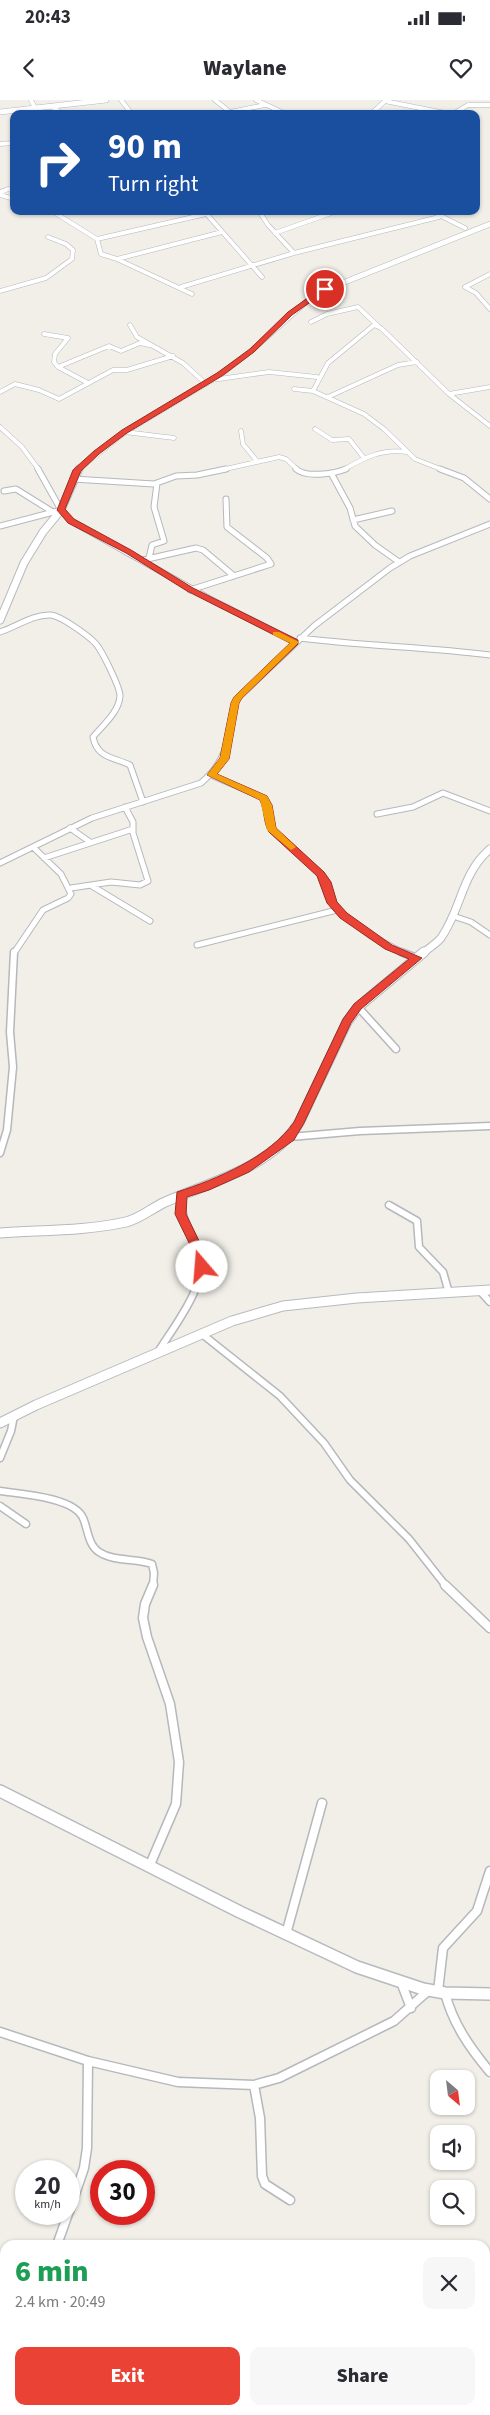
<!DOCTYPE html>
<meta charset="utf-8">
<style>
:root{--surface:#fff;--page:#f7f7f7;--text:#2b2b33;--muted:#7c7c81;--accent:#ea4335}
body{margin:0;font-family:"Source Sans 3",sans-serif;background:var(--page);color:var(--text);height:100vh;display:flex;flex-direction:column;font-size:19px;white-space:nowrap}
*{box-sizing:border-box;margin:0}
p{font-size:16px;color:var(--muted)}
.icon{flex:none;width:28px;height:28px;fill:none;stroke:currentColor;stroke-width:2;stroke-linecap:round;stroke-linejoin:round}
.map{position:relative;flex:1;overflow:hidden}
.side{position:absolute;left:0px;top:2140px;width:490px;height:175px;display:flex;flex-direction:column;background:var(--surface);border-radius:15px 15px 0 0;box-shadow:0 1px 4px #0004}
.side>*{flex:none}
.guide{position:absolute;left:10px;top:10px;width:470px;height:105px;border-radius:10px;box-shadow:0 1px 4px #0004;background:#1a4fa0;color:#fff;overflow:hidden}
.needle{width:32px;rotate:152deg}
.controls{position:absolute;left:430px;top:1970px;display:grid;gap:10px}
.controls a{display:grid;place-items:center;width:45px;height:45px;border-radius:10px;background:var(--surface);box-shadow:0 1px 4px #0004;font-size:25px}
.speed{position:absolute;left:15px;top:2060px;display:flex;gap:10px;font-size:25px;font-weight:700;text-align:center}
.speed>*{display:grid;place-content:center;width:65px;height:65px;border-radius:50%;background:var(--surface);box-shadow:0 1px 4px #0004;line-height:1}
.speed small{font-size:12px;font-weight:400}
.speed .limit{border:8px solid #d22;background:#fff;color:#111}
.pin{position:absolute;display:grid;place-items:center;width:42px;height:42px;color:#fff;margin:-21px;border:2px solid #fff;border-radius:50%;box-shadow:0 1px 5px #0007}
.me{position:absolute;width:55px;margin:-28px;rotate:342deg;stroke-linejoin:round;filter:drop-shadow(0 0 4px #0008)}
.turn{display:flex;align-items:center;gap:18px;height:105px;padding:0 15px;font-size:22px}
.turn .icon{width:65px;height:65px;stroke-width:2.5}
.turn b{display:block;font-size:35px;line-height:42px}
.round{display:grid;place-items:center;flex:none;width:52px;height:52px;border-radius:10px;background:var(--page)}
.overview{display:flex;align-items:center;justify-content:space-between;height:85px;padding:0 15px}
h1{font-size:30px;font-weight:800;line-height:38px;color:#1e9e55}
.cta{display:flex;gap:10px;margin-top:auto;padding:10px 15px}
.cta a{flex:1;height:58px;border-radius:10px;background:var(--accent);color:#fff;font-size:20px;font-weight:800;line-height:58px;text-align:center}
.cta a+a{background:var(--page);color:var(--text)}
.status{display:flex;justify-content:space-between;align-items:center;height:35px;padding:0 25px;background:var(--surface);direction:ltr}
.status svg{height:14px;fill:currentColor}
header{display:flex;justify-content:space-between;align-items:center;height:65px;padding:0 15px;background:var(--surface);font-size:22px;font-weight:800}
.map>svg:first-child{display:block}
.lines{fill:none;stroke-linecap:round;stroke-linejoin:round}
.street-far3-casing{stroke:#b5b8bc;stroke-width:5}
.street-far2-casing{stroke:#b5b8bc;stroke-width:7}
.street-far1-casing{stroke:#b5b8bc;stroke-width:9}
.street-casing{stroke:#b5b8bc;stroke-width:11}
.secondary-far3-casing{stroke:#b6babf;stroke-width:6}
.secondary-far2-casing{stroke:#b6babf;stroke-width:9}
.secondary-far1-casing{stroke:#b6babf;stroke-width:11}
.secondary-casing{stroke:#b6babf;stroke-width:14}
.street-far3{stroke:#fff;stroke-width:4}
.street-far2{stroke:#fff;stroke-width:5}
.street-far1{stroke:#fff;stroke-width:6}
.street{stroke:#fff;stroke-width:8}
.secondary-far3{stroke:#fff;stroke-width:5}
.secondary-far2{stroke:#fff;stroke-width:7}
.secondary-far1{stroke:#fff;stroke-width:9}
.secondary{stroke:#fff;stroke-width:11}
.route{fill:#ea4335;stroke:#982c22}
.slow{fill:#f59e0b}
</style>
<div class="status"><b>20:43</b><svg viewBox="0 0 49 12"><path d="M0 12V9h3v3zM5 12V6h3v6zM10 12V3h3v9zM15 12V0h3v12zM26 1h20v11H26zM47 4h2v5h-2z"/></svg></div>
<header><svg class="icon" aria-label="back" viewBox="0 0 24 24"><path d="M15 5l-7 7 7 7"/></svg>Waylane<svg class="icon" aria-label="heart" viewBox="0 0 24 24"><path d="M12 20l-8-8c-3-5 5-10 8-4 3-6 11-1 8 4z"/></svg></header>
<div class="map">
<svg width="490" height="2315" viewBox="0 0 490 2315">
<rect width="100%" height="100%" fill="#f1efe8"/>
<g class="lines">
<defs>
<path id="street-far3" d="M 31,0 L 35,8
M 121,0 L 132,14
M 215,0 L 230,12 L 228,14
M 256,0 L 286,14
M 385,1 L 450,14
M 51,6 L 63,14
M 230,12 L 265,5
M 371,14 L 386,0
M 453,14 L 468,5 L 490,5
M 0,44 L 14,43
M 0,92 L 14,87
M 0,95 L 14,99
M 52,111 L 97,139 L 101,154 L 117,159 L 192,194
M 204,111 L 262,177
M 259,111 L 268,125 L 294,153
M 431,111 L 465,128
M 275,133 L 337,111
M 97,139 L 206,114
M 117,159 L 222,132
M 490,174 L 465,187 L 476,193 L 490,209
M 181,187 L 294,153 L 439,117
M 0,191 L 46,178 L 72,159 L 73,150 L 66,144 L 48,137
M 311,222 L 327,214 L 358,207 L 378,226
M 130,225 L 137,237 L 183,263 L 206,284
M 44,234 L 68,238 L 55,254 L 54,262 L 58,267 L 109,246 L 121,251 L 140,243 L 149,245
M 58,267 L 88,283
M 212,280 L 269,272 L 317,277
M 294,289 L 313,291 L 364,314 L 384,329 L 415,359 L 443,370
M 313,291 L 328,263 L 374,225 L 381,228 L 449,294 L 490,326
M 0,292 L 15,284 L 39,290 L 59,299 L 113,270 L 127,270 L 173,256
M 449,294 L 490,287
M 328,297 L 398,265 L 417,262
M 0,327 L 22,347 L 39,370
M 315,329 L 332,340 L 349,339 L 364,358
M 241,331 L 243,344 L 257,361
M 125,332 L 174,338
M 221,370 L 279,357 L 286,359 L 298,370
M 343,370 C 364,358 382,348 407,352"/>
<path id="street-far2" d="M 38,369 L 61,410 L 71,421 L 210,499 L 295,542
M 296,369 C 306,378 333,374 346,369
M 440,369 L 464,378 L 490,399
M 331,373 L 350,408 L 355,426 L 375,445 L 399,462
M 73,379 L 154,384 L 176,376 L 197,375 L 226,369
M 4,391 L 16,389 L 53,412
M 353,420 L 392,411
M 0,426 L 61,410
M 149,458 L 152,445 L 164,441 L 154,407 L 157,383
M 143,460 L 196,448 L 203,450 L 234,476
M 190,490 L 271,464 L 267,458 L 227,427 L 226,399
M 0,532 C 16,527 33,514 51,515 C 61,516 89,536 96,544 C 102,551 120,587 120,596 C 119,612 103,625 93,637 C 97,658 113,657 130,665 L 143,702
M 300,538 C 363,546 427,547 490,555
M 211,675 L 264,698 L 272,730 L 321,774 L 330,800 L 338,811 L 371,836 L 404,853
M 377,714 L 413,707 L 443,693 L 490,711
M 70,728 L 90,742
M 44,758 L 133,729
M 0,763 L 92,718 L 201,683 C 229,659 228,637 235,603 L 239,597 L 314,526 L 390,468 L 410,456 L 490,424
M 92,786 L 150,821
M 71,788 L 111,782 L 140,785 L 148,781 L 133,733 L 133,722 L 125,707
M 453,816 L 471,822 L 490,835
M 197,845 L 337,810
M 14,853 L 43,810 L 68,798 L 71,794 L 61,774 L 33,747"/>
<path id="street-far1" d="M 401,852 L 417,858
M 358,907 L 396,949
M 290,1037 L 360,1031 L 490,1026
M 0,1053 L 7,1030 L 13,967 L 10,932 L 14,852
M 389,1105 L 417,1121 L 419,1147 L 443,1172 L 449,1193
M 480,1191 L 490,1202
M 202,1234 L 280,1296 L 324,1343 L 350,1380 L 409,1439 L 446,1486
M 158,1252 C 174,1226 212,1180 198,1149 C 189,1129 180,1117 181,1095
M 0,1358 L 11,1331 L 14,1316
M 0,1391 C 20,1394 74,1397 83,1418 C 88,1429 88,1445 99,1452 C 114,1462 136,1458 152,1464 L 154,1473 L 153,1486
M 0,1406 L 26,1424"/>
<path id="street" d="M 445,1485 L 490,1528
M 149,1767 L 176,1704 L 179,1662 L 170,1604 L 147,1537 L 143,1518 L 145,1504 L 153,1485
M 286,1834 L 322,1703
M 401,1882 L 411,1908
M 438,1891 L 443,1848 L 477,1811 L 490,1771
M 445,1893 C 453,1924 470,1948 490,1972
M 0,1932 L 88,1961 L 178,1982 L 254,1985 L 279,1978 L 394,1921 L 429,1890
M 254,1985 L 260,2018 L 262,2076 L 265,2084 L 290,2100
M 69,2112 L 84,2068 L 87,2048 L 88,1961
M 57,2145 L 68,2114
M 77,2310 L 79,2315"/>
<path id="secondary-far3" d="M 0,12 L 106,0
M 77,370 L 125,332 L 220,275 L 252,250 L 315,194 L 490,124"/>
<path id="secondary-far2" d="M 0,520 L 24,463 L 43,432 L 61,410 L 79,369
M 423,853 C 429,848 436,844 441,838 C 462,808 461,774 490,749"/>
<path id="secondary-far1" d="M 0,1133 C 42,1130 85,1131 126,1122 C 139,1119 151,1109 163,1103 C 210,1082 269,1069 299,1023 L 347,922 L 358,907 L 424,852
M 0,1323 L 36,1305 L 232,1221 L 283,1206 L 357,1198 L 490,1190"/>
<path id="secondary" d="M 0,1691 L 240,1812 L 357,1867 L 423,1889 L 445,1893 L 490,1894"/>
</defs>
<use href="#street-far3" class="street-far3-casing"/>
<use href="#street-far2" class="street-far2-casing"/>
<use href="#street-far1" class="street-far1-casing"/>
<use href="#street" class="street-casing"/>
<use href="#secondary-far3" class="secondary-far3-casing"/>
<use href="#secondary-far2" class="secondary-far2-casing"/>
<use href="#secondary-far1" class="secondary-far1-casing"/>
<use href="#secondary" class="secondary-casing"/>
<use href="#street-far3" class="street-far3"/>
<use href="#street-far2" class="street-far2"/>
<use href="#street-far1" class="street-far1"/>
<use href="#street" class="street"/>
<use href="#secondary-far3" class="secondary-far3"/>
<use href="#secondary-far2" class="secondary-far2"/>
<use href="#secondary-far1" class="secondary-far1"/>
<use href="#secondary" class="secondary"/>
</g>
<path class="route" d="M 323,187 L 329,189 L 292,215 L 254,252 L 222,276 L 127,333 L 99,354 L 81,371 L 65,409 L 74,419 L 131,450 L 193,488 L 298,540 L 298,544 L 242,598 L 239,603 L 229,659 L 217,674 L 267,696 L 272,705 L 276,728 L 324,772 L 331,782 L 337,802 L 347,813 L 392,845 L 422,858 L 361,909 L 351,923 L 304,1023 L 294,1040 L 249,1072 L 209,1090 L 187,1097 L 186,1114 L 204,1151 L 208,1167 L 202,1171 L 197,1167 L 193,1151 L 175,1114 L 177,1092 C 217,1079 270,1057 294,1022 L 343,919 L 354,904 L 409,859 L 385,849 L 340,818 L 327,803 L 317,776 L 269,732 C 263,722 265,711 260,700 L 207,675 L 220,658 L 231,603 L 234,597 L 290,543 L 187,491 L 126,453 L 68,423 L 57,410 L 73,370 L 94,351 L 122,330 L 217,273 L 250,249 L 288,212 Z"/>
<path class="slow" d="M 273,532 L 279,532 L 299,542 L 242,598 L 239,603 L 229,659 L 217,674 L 267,696 L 272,705 L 276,728 L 296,747 L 291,750 L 267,730 L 260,700 L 207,675 L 220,658 L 231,603 L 234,597 L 290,543 L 273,535 Z"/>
</svg>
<div class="controls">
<a><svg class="needle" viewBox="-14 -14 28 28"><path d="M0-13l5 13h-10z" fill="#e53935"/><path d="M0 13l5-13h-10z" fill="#7c7c81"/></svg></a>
<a><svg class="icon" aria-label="sound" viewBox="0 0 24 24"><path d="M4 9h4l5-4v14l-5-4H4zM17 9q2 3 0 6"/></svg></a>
<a><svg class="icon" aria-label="search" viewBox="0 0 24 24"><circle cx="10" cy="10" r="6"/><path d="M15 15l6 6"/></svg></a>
</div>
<div class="speed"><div>20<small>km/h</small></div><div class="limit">30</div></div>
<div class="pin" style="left:325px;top:189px;background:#d93025"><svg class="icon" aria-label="arrive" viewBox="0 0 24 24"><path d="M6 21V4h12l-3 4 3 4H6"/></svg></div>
<svg class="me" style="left:202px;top:1167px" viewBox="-20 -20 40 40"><circle r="19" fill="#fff"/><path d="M0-13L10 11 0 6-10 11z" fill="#ea4335"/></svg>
<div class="guide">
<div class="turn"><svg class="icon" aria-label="right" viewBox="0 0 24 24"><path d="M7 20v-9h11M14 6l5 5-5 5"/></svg><div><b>90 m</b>Turn right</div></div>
</div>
<section class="side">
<div class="overview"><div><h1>6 min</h1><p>2.4 km · 20:49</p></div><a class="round"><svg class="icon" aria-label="close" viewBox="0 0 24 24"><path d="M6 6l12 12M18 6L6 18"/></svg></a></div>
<div class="cta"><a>Exit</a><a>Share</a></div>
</section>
</div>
